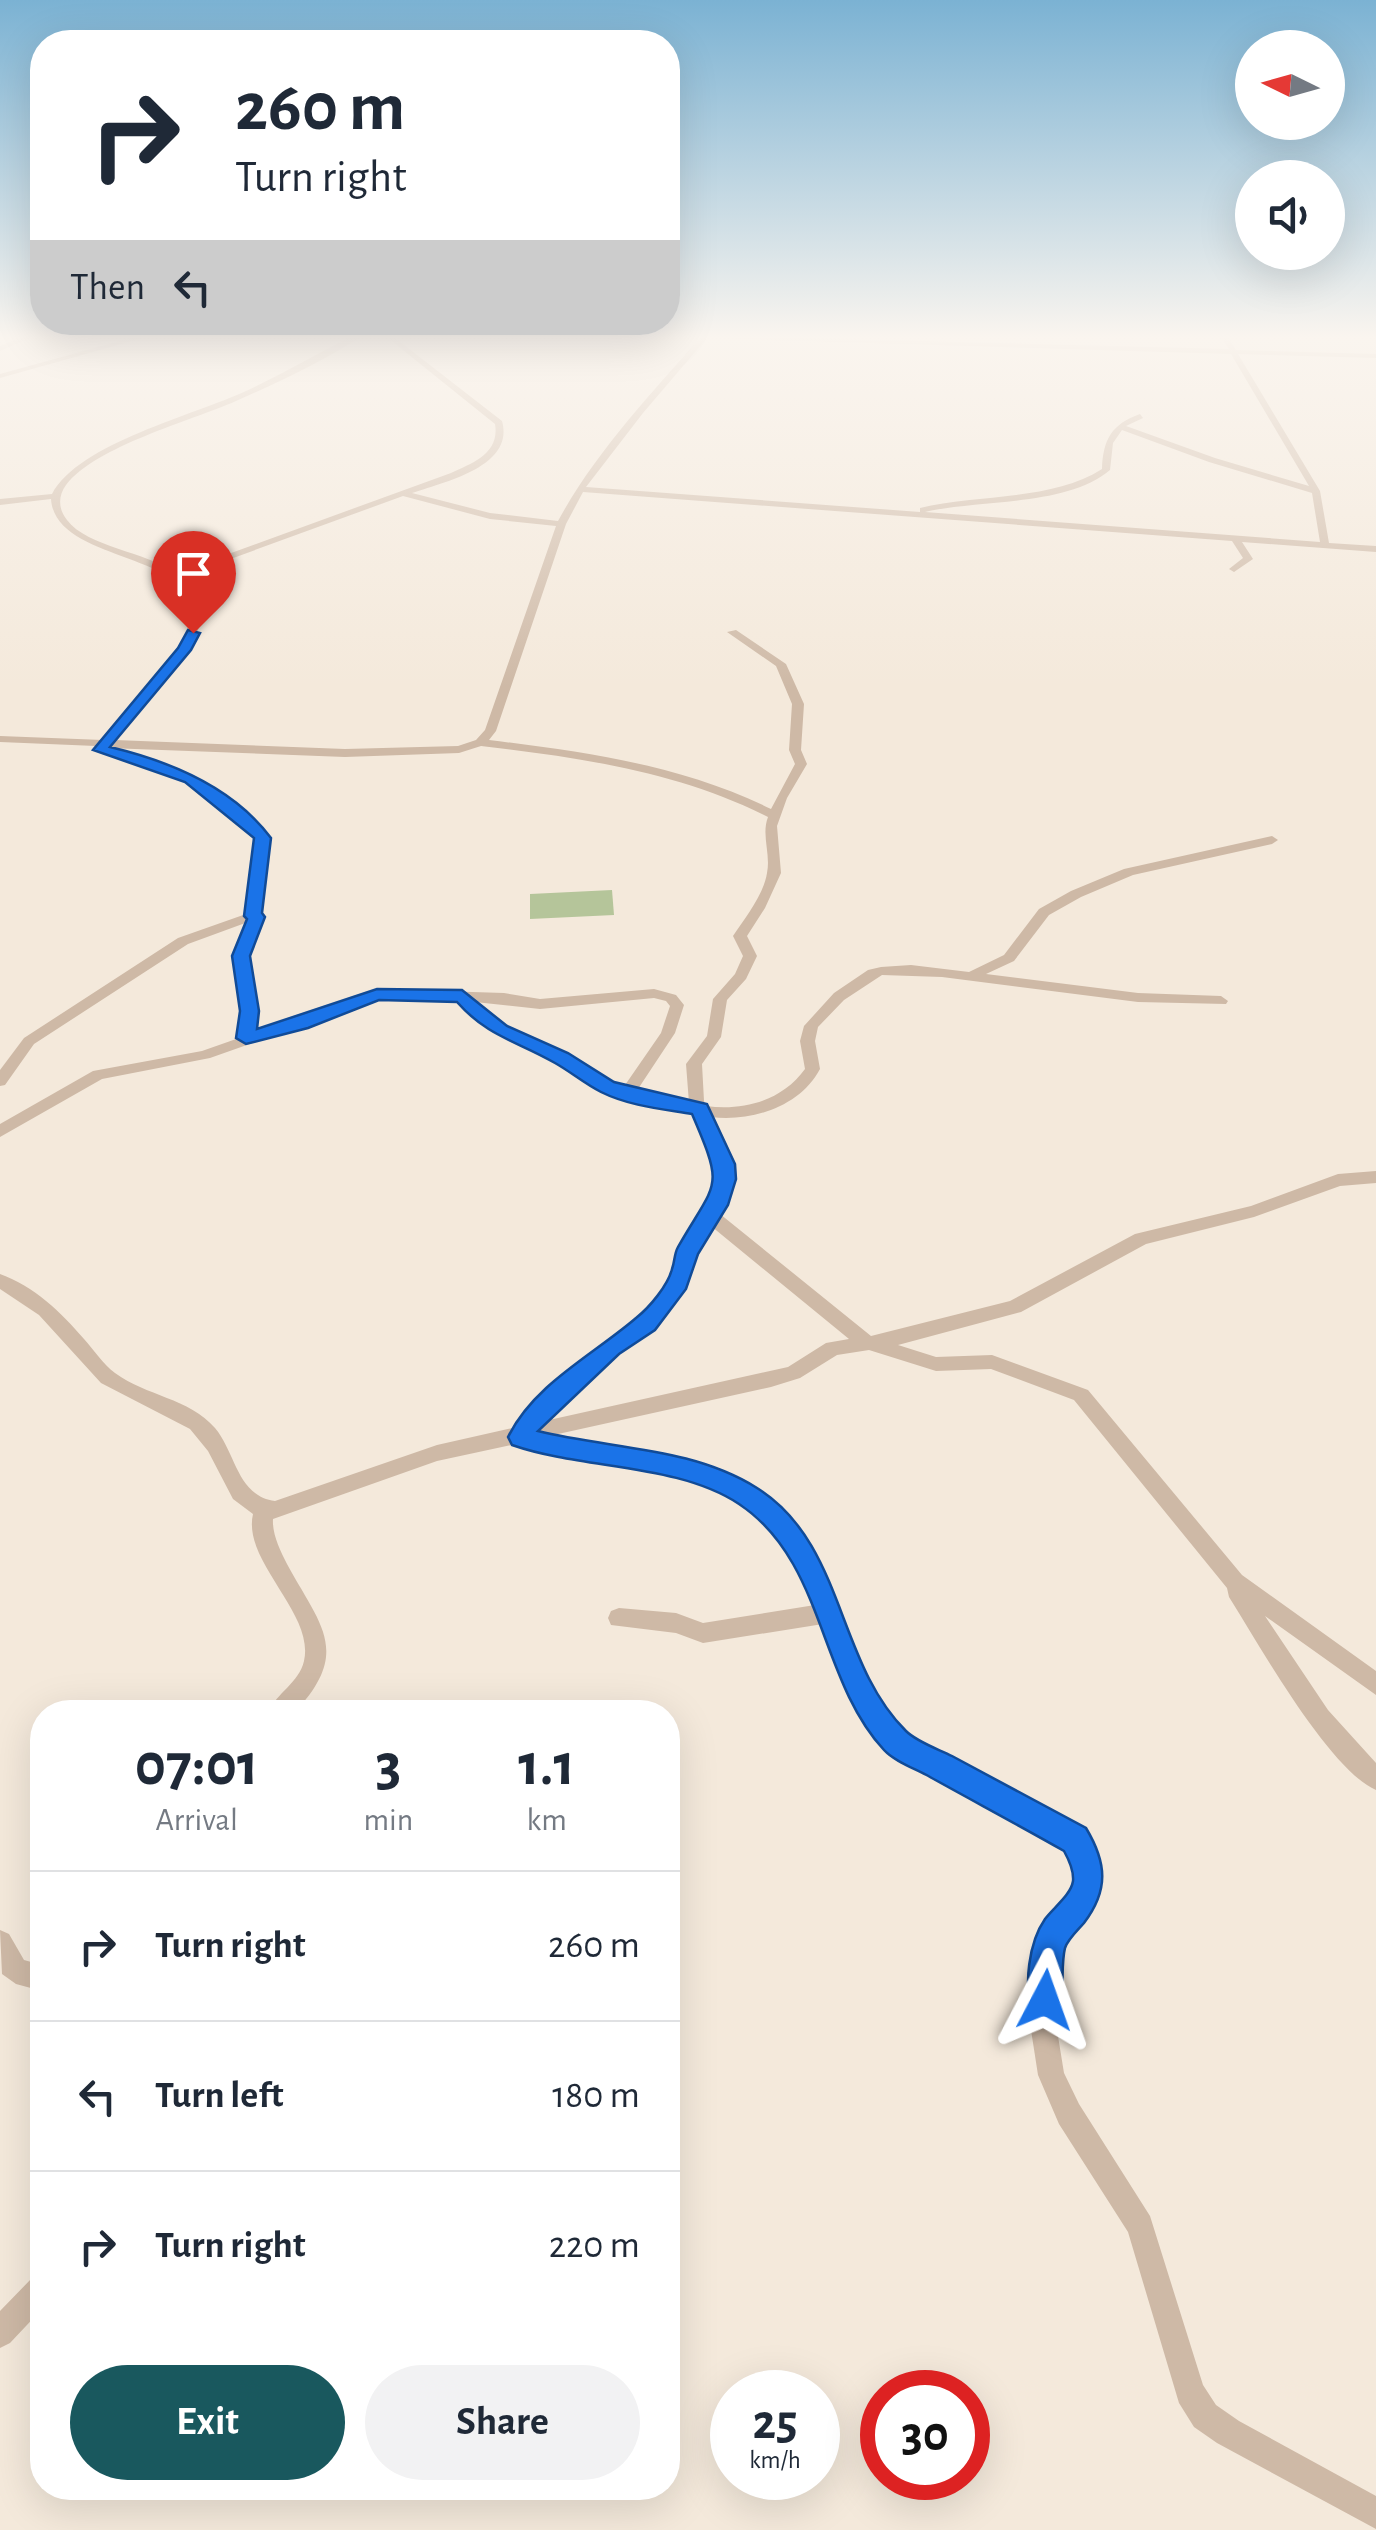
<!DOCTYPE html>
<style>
:root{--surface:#fff;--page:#f2f2f3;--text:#1f2937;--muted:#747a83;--line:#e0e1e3;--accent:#19585e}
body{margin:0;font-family:"Alegreya Sans",sans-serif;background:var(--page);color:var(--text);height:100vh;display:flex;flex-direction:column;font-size:38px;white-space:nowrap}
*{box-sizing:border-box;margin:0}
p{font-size:32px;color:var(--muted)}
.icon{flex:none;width:55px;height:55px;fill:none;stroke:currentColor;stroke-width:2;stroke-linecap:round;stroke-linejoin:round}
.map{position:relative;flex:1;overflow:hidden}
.details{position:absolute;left:30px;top:1700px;width:650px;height:800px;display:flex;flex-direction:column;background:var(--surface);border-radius:40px;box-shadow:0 10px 40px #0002}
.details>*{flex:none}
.banner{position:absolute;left:30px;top:30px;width:650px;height:305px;border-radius:40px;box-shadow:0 10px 40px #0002;background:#fff;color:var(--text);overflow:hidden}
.needle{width:65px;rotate:275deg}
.tools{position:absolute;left:1235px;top:30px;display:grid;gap:20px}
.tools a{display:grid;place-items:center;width:110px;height:110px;border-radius:50%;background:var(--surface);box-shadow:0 10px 40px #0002;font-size:50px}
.speed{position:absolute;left:710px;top:2370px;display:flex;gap:20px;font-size:50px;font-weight:700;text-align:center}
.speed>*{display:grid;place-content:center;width:130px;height:130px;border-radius:50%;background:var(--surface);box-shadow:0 10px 40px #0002;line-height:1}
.speed small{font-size:25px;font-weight:400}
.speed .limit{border:15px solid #d22;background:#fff;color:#111}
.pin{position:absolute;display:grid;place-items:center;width:85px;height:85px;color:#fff;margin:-102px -42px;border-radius:50% 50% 50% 0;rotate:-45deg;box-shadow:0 0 10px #0007}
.pin .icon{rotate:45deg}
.me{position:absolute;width:110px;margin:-55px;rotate:4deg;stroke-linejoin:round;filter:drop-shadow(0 0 8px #0008)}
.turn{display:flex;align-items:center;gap:35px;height:210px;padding:0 40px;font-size:45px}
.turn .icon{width:130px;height:130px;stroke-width:2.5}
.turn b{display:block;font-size:70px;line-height:85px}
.then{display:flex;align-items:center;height:95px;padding:0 40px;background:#0003;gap:20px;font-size:38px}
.eta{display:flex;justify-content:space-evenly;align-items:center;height:170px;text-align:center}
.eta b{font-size:60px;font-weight:700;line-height:70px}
.action{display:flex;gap:20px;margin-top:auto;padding:20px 40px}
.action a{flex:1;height:115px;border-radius:60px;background:var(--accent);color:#fff;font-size:40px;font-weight:700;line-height:115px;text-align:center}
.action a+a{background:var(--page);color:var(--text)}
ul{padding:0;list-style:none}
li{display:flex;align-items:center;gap:30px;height:150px;padding:0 40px;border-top:2px solid var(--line)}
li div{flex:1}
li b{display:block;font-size:38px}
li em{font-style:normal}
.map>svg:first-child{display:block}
.green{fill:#b5c59a}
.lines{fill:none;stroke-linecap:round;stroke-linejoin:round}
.minor{fill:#ceb9a6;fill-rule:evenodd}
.route{fill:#1a73e8;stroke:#114b97;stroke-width:2.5}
</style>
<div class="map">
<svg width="1376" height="2530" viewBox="0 0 1376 2530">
<rect width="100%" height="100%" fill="#f4e9db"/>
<path class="green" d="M 612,890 L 614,915 L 530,919 L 530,894 Z"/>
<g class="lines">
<path class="minor" d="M 29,334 L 39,334 L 0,351 L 0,346 Z
M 145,334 L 157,334 L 0,378 L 0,374 Z
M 356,334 L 365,334 C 326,360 279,382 236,401 C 191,421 96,446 66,485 C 58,496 58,509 67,520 C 87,547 147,552 176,573 L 451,473 C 473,463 500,453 495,424 L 383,334 L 390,334 L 502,421 C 515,467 443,482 412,493 L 490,513 L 558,521 C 595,453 649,396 700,338 L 648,334 L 1229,349 L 1219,334 L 1226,334 L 1236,350 L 1376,354 L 1376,358 L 1238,354 L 1320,491 L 1329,543 L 1376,546 L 1376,552 L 1242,542 L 1253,559 L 1234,572 L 1229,569 L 1243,558 L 1232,541 L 583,492 L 566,524 L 496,731 L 489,740 C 586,752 682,765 771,809 L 795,764 L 789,750 L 792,704 L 776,666 L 727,632 L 736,630 L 786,664 L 804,704 L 801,750 L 807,764 L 787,798 L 777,826 L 781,873 L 765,908 L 747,936 L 757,956 L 746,979 L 727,1000 L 721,1037 L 702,1064 L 704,1101 L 706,1106 C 743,1111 782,1101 805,1069 L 800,1041 L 804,1026 L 834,993 L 868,970 L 881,967 L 911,965 L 969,972 L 1004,955 L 1039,909 L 1071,891 L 1124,869 L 1272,836 L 1278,840 L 1272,844 L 1133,875 L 1081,897 L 1049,915 L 1014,961 L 986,974 L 1138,993 L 1221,996 L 1228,1001 L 1226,1004 L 1138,1002 L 942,977 L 882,975 L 844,1000 L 818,1027 L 815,1041 L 820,1069 C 800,1107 751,1122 711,1117 C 727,1154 744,1177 720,1214 L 871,1336 L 1010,1301 L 1135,1234 L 1251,1206 L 1338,1174 L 1376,1171 L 1376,1183 L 1340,1186 L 1254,1217 L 1146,1244 L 1021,1312 L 898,1345 L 936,1357 L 992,1355 L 1088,1390 L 1242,1575 L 1376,1671 L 1376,1695 L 1265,1616 L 1328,1710 L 1376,1763 L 1376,1790 C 1329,1770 1258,1643 1229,1597 L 1227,1588 L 1074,1400 L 991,1369 L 936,1371 L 869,1350 L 837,1355 L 800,1378 L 771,1387 L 549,1436 L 587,1446 L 693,1461 L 754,1489 L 778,1508 L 813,1550 L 870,1685 L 904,1734 L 1083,1831 L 1096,1858 L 1099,1873 L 1098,1886 L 1089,1906 L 1062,1948 L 1057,2030 L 1064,2073 L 1079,2104 L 1150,2216 L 1203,2385 L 1216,2405 L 1239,2421 L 1376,2496 L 1376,2529 L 1217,2443 L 1194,2427 L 1179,2403 L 1128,2232 L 1059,2124 L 1038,2075 L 1031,2030 L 1036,1947 L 1048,1923 L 1073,1885 L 1075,1873 L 1067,1847 L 888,1750 L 854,1700 L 823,1624 L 703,1643 L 676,1633 L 611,1625 L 608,1618 L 611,1611 L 619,1608 L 676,1613 L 703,1623 L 815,1605 L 798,1563 L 764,1520 L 740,1501 L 690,1477 L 587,1462 L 516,1444 L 437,1461 L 273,1519 C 272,1534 280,1550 287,1564 C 320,1625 352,1651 295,1712 L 269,1712 C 276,1693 299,1683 304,1661 C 315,1613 242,1562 253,1514 L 233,1499 L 208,1451 L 190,1429 L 101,1383 L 39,1315 L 0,1289 L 0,1274 C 34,1286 61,1312 84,1339 C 94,1350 103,1364 115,1373 C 146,1396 189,1398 215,1428 C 236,1453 237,1496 275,1501 L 437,1445 L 517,1427 L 526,1411 L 552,1387 L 654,1304 L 674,1270 L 681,1245 L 709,1204 L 717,1179 L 716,1164 L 694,1115 L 626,1100 L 604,1092 L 558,1063 L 489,1028 L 459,1001 L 378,999 L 210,1058 L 102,1079 L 0,1137 L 0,1124 L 93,1071 L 202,1051 L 239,1038 L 243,1011 L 234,957 L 248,922 L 188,944 L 34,1044 L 5,1085 L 0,1086 L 0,1070 L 24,1038 L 178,938 L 246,914 L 257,838 C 226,803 185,776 140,763 C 127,759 114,758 102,754 L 96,751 L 96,746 L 0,742 L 0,736 L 103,740 L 178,651 C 243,546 56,573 51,499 L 0,505 L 0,499 L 52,494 C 79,443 195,415 246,391 C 284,373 319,353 356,334 ZM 707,338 L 1231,354 L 1309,486 L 1215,458 L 1126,426 L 1143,418 L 1140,414 C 1112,424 1103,439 1102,469 C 1053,501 976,494 920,508 L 920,512 L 586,487 L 643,413 ZM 1122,430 L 1209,462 L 1312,493 L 1320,542 L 925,512 C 980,499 1066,507 1110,470 L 1113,443 ZM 403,496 L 490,519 L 556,526 L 485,730 L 476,740 L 458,746 L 345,749 L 115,740 C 130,724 142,707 156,691 C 182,660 228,612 181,577 ZM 481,746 C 581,758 677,771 768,817 C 761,835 771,854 767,873 C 764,894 745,918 733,936 L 743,956 L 735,974 L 713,999 L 707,1036 L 686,1064 L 689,1103 L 636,1092 L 675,1033 L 684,1005 L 676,995 L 654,989 L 540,999 L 504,993 L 377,989 L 254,1032 L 257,1011 L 248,957 L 264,917 L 259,913 L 269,838 C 240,801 198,775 153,760 C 138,755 123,753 108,748 L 345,757 L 459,753 ZM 654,998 L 666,1001 L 670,1006 L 661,1033 L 623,1088 L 562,1053 L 511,1028 L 475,1002 L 540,1009 ZM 711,1226 L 849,1339 L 826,1343 L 788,1367 L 540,1422 L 666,1314 L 692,1271 L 698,1246 Z
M 1329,334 L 1343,334 L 1344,335 L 1340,337 Z
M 0,1930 L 9,1934 L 24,1960 L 42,1965 L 42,1991 L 16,1984 L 2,1974 Z
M 42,2273 L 42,2309 L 10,2343 L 0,2348 L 0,2311 L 32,2278 Z"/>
</g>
<linearGradient id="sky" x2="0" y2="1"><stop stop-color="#7bb2d3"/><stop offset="0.49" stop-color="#faf5ef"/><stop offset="1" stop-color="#faf5ef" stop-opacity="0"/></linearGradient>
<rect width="1376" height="688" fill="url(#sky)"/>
<path class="route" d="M 188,630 L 200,633 L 191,650 L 110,747 C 169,761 233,787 271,838 L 262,913 L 265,917 L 250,956 L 259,1011 L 257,1029 L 377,989 L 462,990 L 507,1026 L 568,1053 L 614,1082 L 707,1104 L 735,1164 L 736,1179 L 728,1205 L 698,1254 L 686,1289 L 655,1330 L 619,1354 L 538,1431 C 611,1449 692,1447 757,1488 C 845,1543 836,1662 906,1731 C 917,1742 938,1749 952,1756 C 997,1780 1042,1804 1086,1828 C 1107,1863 1109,1890 1084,1923 C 1078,1930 1068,1939 1065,1948 C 1060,1969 1066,1991 1057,2011 L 1045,2016 L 1033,2011 C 1023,1986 1029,1942 1045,1919 C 1053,1908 1071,1895 1073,1881 C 1074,1870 1069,1860 1064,1851 C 1020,1826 975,1802 930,1777 C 916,1769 895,1762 884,1750 C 818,1679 825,1561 739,1504 C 677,1463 584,1470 512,1445 L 508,1437 C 534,1384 593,1355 636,1318 C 650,1307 668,1285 672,1269 C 675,1261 674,1254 678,1247 C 717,1179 725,1191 692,1114 C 662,1109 629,1106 601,1092 C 585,1084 571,1072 555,1063 C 517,1041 488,1037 457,1002 L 379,1000 L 308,1028 L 246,1044 L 236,1038 L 240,1011 L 232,956 L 247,919 L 244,916 L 254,838 L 185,782 L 93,750 L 178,648 Z"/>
</svg>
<div class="tools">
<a><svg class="needle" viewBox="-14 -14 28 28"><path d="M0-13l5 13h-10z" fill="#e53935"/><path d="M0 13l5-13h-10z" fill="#747a83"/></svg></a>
<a><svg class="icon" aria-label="sound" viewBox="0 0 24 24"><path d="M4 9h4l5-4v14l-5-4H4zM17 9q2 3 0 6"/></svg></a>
</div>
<div class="speed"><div>25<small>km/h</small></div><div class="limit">30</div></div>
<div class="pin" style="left:193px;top:633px;background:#d93025"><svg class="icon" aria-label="arrive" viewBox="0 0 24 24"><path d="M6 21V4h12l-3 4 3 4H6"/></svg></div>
<svg class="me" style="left:1045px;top:2000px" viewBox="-20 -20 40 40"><path d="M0-17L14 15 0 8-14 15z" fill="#1a73e8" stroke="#fff" stroke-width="4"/></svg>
<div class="banner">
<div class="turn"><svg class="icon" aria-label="right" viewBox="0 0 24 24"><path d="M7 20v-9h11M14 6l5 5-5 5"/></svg><div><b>260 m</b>Turn right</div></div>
<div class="then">Then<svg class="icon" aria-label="left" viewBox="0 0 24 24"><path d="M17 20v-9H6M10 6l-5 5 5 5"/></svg></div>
</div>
<section class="details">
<div class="eta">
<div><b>07:01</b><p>Arrival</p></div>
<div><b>3</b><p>min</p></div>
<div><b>1.1</b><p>km</p></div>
</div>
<ul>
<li><svg class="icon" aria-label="right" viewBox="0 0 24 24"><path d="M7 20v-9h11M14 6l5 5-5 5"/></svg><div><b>Turn right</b></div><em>260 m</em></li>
<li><svg class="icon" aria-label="left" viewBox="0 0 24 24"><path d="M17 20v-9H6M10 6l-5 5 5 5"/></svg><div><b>Turn left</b></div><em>180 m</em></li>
<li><svg class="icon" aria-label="right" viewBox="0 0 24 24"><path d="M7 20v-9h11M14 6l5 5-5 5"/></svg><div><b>Turn right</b></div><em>220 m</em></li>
</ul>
<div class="action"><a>Exit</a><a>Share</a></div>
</section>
</div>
